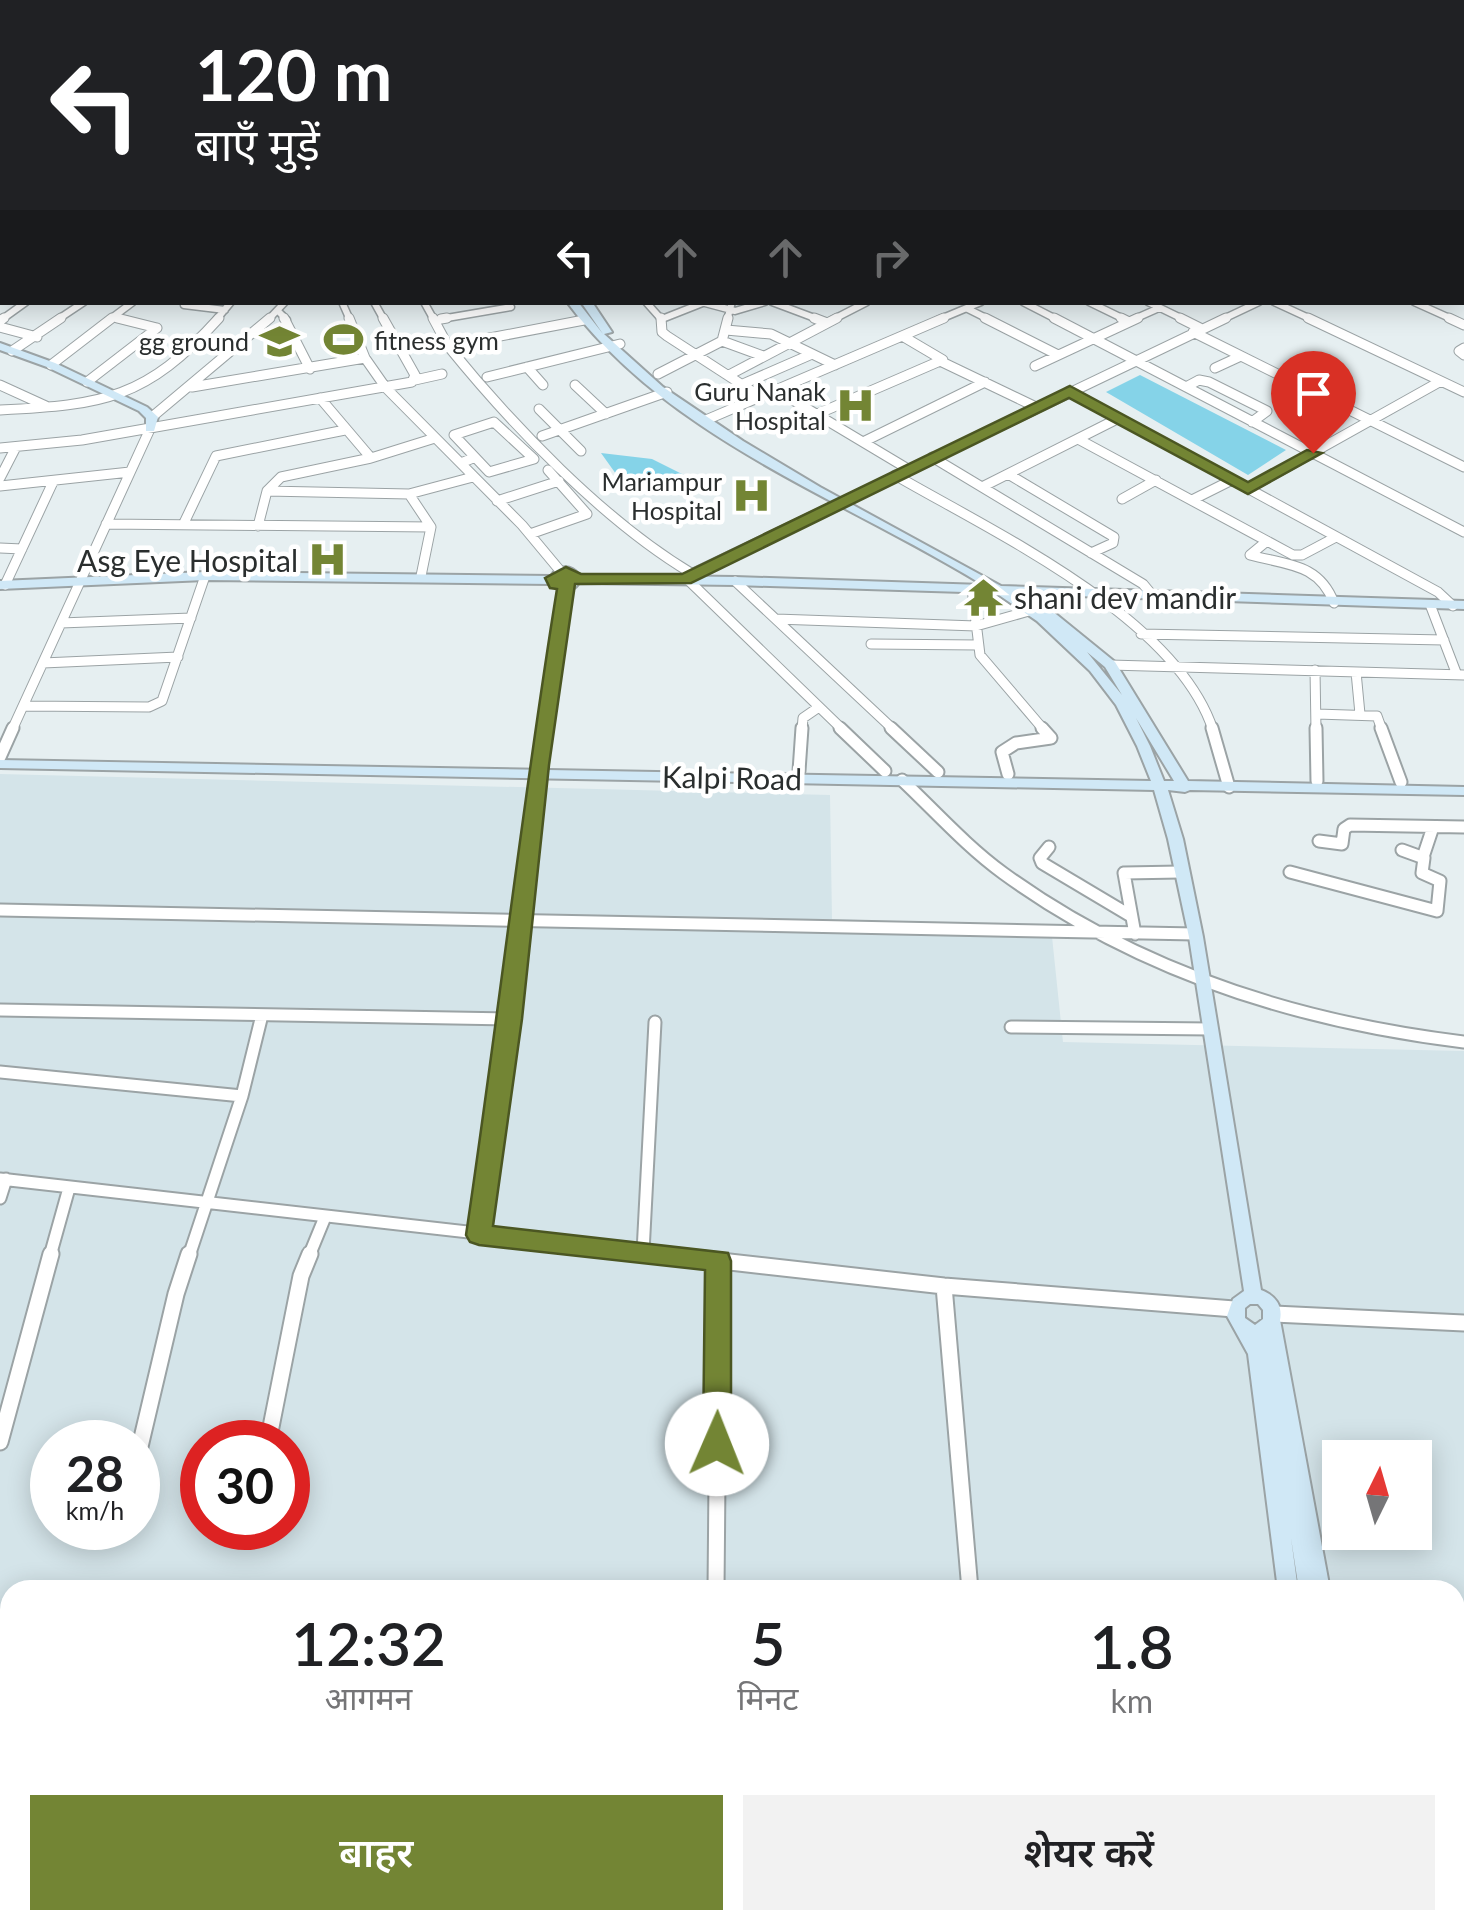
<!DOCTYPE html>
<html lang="hi">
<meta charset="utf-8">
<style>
:root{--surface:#fff;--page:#f2f2f2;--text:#202124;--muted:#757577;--accent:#738534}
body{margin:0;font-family:Lato,"Noto Sans Devanagari",sans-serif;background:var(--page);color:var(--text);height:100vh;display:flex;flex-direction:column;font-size:38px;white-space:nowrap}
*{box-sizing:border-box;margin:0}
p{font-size:32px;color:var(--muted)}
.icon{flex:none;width:55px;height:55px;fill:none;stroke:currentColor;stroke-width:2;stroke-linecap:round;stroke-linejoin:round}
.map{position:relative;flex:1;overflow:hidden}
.side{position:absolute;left:0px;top:1580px;width:1465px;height:350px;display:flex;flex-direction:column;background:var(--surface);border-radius:30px 30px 0 0;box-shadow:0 5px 25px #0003}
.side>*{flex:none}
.guide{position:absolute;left:0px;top:0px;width:1465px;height:305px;box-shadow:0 5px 25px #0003;background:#202124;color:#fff;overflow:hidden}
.needle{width:65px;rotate:5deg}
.buttons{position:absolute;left:1322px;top:1440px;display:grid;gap:20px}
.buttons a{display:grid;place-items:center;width:110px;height:110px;border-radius:0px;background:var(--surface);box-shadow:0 5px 25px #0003;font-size:50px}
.speed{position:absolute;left:30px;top:1420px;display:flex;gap:20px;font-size:50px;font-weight:700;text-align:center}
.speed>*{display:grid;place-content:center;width:130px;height:130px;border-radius:50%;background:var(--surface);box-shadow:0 5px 25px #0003;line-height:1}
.speed small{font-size:25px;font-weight:400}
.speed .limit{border:15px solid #d22;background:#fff;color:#111}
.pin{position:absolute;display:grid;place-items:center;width:85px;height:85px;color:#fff;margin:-102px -42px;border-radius:50% 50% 50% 0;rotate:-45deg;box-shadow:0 0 10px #0007}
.pin .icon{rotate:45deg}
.me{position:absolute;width:110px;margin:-55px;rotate:1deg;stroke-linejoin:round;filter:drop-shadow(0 0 8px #0008)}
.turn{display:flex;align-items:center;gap:35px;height:210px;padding:0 30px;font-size:45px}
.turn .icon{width:130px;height:130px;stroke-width:2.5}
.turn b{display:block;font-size:70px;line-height:85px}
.lanes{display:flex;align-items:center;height:95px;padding:0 30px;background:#0003;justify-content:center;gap:50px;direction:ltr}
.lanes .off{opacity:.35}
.eta{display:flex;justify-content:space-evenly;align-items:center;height:170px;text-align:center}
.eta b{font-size:60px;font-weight:600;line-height:70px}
.action{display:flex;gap:20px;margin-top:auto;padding:20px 30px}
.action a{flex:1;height:115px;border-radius:0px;background:var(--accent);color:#fff;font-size:40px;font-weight:600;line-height:115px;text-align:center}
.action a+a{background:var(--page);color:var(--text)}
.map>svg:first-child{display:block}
.built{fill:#d4e4e9;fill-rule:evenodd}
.green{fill:#85d3e8}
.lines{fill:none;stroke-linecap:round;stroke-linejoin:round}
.street-far3-casing{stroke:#9ba3a5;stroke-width:9}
.street-far2-casing{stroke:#9ba3a5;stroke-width:11}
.street-far1-casing{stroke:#9ba3a5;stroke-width:15}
.street-casing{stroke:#9ba3a5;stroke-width:19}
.secondary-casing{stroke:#9ba3a5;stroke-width:4}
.highway-casing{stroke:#4e84a3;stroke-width:4}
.street-far3{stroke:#fff;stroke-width:6}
.street-far2{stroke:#fff;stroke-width:9}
.street-far1{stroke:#fff;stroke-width:11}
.street{stroke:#fff;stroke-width:15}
.secondary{fill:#d0e8f6;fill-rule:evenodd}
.highway{fill:#61b2e2;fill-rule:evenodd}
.rail-far1{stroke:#909798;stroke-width:2.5;stroke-dasharray:2.5 6;stroke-linecap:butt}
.rail{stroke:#909798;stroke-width:4;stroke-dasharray:6 12;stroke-linecap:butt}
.route{fill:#738534;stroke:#4b5622;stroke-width:2.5}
.labels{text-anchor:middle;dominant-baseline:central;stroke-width:9;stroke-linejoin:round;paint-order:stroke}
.far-poi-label{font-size:25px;fill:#2a2e2e;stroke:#fff;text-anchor:end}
.poi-label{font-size:30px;fill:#2a2e2e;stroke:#fff;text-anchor:end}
.street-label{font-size:30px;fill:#2a2e2e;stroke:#fff}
</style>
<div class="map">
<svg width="1464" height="1930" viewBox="0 0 1464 1930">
<rect width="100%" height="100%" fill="#e6eff1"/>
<path class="built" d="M 0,774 L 830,795 L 832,919 L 1051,927 L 1063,1042 L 1464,1051 L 1464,1798 L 1455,1796 L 1455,1590 L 10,1590 L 10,1920 L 1455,1920 L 1455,1838 L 1464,1840 L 1464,1930 L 0,1930 ZM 52,1442 L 138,1442 L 138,1528 L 52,1528 ZM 202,1442 L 288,1442 L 288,1528 L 202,1528 ZM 1340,1458 L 1415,1458 L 1415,1532 L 1340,1532 Z"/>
<path class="green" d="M 1140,375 L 1286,450 L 1248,475 L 1106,392 Z
M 601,453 L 652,459 L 692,479 L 631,495 Z"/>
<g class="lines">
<defs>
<path id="street-far3" d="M 368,0 L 388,2
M 550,0 L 574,2
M 1302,0 L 1308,2
M 4,2 L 43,2
M 147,2 L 151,0
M 280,2 L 284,0
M 338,2 L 342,0
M 0,205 L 2,201
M 186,302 L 184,305 L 225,310
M 342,302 L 350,320
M 374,302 L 384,320
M 424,302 L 434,320
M 646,302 L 662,320
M 772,302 L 820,320
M 1023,302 L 1058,320
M 1089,302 L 1126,320
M 1148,302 L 1185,320
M 1274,302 L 1313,320
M 1414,302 L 1454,320
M 705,303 L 735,311 L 765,302
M 968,309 L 990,320
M 279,312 L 287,320
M 117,318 L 127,320
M 441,319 L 511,307
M 662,319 L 705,302
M 1,320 L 26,302
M 57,320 L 84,302
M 109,320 L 133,302
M 216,320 L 231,302
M 268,320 L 285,302
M 727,320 L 732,302
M 832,320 L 867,302
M 938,320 L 981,302
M 1132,320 L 1159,308
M 1221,320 L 1259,302"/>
<path id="street-far2" d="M 117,318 L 157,328
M 284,318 L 310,369
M 349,318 L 365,358 L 386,388 L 522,525 L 562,573
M 433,318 L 448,346
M 661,318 L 662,332 L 667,336 L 761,397
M 814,318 L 827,323
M 985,318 L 1058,355
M 1054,318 L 1464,532
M 1121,318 L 1129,322
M 1180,318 L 1200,328
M 1308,318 L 1464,392
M 1449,318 L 1464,325
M 441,319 L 447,318
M 584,320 L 448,346 C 512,425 604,521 691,573
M 0,321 L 4,318
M 0,327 L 37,337
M 726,330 L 771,334 L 835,365
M 1193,332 L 1464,467
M 904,337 L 943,360
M 722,341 L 763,356
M 1464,348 L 1459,351 L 1464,355
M 12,351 L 61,318
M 51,365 L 112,318
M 1035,366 L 1138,318
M 527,367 L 543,385
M 1215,368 L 1241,356
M 658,374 L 722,341 L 728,318
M 729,375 L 837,318
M 487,377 L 620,344
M 415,380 L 442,374
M 87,382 L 157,328
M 743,384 L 812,354
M 0,385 L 46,406
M 575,385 L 606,414
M 192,387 L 365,358
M 1186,387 L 1199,380 L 1209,382 L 1267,411 L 1252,422
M 776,390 L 908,469
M 1069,391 L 1438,592 L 1453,606
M 320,398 L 371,458
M 539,409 L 581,451
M 0,410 C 104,405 146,399 219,318
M 815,415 L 940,361 L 1036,407
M 152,417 L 270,318
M 706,420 L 944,318
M 494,422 L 534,459 L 489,472 L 454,435 Z
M 542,436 L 667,392
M 1078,439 L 1293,555 L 1302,555 L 1336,537
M 863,442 L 985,382
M 0,448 L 82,440 L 412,382 L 415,375 L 383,318
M 932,457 L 1143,584 L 1153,596
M 461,463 L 473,458
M 1008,474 L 1114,537 L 1113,543 L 1091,553
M 895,475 C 993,532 1176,617 1213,730
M 0,478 L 16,447
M 0,486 L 130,472
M 982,487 L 1119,418
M 1248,489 L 1441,381
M 267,491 L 281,477 L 371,458 L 435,438
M 1122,499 L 1156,480
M 1192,500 L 1232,480
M 497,501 L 559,481
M 106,524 L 431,527 L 421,576
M 183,525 L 216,456 L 345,430
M 258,526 L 267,491 L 409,494
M 431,527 L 409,494 L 473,477
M 530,534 L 587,514 L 548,470
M 1267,541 L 1250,555 C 1286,565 1319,563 1334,603
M 0,548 L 22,549
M 735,581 L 894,730
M 5,585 L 53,482
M 972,589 L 980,655 L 1044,730
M 1431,607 L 1457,675
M 776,619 L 976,626 L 1029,611
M 61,623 L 191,618
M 1141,634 L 1444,640
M 871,644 L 978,645
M 43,663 L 178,657
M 1110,665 L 1464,675
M 1315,670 L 1316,730
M 1356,672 L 1360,714
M 23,706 L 149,707 L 162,701 L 205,576
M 1317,714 L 1377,716 L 1382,730
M 12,730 L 150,429
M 544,730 L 567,586
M 802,730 L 803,718 L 819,707
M 843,730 L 685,577 L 1226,318"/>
<path id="street-far1" d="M 840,728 L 885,771
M 891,728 L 938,772
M 1042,728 L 1051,738
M 1212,728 L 1229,787
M 1316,728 L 1317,781
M 1381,728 L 1401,782
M 0,757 L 13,728
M 799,771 L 802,728
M 1008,774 L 1002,752 L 1016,743 L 1051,738
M 902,780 C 935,811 966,846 1003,873 C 1139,972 1299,1022 1464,1042
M 1319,841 L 1342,844 L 1344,829 L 1350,825 L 1464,827
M 1049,847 L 1040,858 L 1042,863 L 1131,916
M 1423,857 L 1433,827
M 1290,872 L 1437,911 L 1440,881 L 1422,873 L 1424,858 L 1402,850
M 0,910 L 1195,934
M 1135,934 L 1124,873 L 1180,872
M 0,1010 L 510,1019
M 1011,1027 L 1211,1029
M 0,1072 L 242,1096
M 0,1179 L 680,1256
M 0,1198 L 6,1179
M 479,1235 L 545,728
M 643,1252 L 655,1022
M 50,1256 L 69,1188
M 189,1256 L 242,1096 L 262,1015
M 309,1256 L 325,1217"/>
<path id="street" d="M 658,1254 L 944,1286 L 1234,1309
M 944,1286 L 970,1590
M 1274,1314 L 1464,1323
M 0,1442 L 51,1254
M 268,1442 L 301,1276 L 310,1254
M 138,1455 L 176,1294 L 189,1254
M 716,1590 L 719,1261
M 1455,1620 L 1464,1622"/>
<path id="secondary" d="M 658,0 L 667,0 L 665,2 L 657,2 Z
M 567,302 L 578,302 L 603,334 L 581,302 L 592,302 L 612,332 L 604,334 L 663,387 L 743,441 L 820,487 L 1001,586 L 1464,601 L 1464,609 L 1014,594 L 1036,609 L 1038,606 L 1046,606 L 1115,662 L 1188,781 L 1464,787 L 1464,795 L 1190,790 L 1185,792 L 1168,790 L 1183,839 L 1203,937 L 1261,1290 C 1275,1295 1283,1306 1280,1320 L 1330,1590 L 1299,1590 L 1291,1538 L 1298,1590 L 1278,1590 L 1248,1354 L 1227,1316 L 1233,1299 L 1244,1291 L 1189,937 L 1168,839 L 1154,790 L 0,768 L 0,760 L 1151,781 L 1137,746 L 1116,705 L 1090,671 L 1037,621 L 996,593 L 735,585 L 579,583 C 572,593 559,594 552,584 L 205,580 L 0,589 L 0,581 L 205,572 L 551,576 C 558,565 571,564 579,575 L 735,577 L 983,585 C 842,498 670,440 567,302 ZM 565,574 L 568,579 L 565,584 L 562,579 ZM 1087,652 L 1105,667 L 1122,695 ZM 1136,718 L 1174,781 L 1164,781 L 1150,746 ZM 1250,1304 L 1258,1304 L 1263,1310 L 1263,1319 L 1255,1325 L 1245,1318 L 1245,1308 Z
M 0,343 L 55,363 L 147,407 L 158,417 L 154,431 L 146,431 L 146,418 L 139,411 L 47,367 L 0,350 Z
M 1455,1805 L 1464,1807 L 1464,1829 L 1455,1827 Z
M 1346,1920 L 1368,1920 L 1370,1930 L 1348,1930 Z"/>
<path id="highway" d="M 1189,0 L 1204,0 L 1205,2 L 1191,2 Z
M 1462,115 L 1464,115 L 1464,123 L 1462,122 Z"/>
</defs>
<use href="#street-far3" class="street-far3-casing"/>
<use href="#street-far2" class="street-far2-casing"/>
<use href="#street-far1" class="street-far1-casing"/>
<use href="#street" class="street-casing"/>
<use href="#secondary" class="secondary-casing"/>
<use href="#highway" class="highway-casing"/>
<use href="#street-far3" class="street-far3"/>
<use href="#street-far2" class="street-far2"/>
<use href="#street-far1" class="street-far1"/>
<use href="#street" class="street"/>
<use href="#secondary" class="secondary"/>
<use href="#highway" class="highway"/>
<path class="rail-far1" d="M 1174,0 L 1180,2"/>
<path class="rail" d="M 0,1873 L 10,1876
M 172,1920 L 207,1930
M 218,1920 L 255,1930"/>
</g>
<path class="route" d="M 1070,386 L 1248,482 L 1307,450 L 1322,453 L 1248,494 L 1069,398 L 691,583 L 575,584 L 549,765 L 522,1019 L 493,1226 L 728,1253 L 731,1261 L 731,1444 L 727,1452 L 717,1456 L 707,1452 L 703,1444 L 705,1270 L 479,1245 L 470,1242 L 466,1235 C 498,1020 522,804 557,589 L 550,588 L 545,578 L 566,567 L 581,574 L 682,574 Z"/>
<defs>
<symbol id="stadium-bare" viewBox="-9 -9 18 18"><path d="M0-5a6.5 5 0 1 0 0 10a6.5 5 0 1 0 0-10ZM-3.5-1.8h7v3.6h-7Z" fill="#738534" stroke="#fff" stroke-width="2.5" paint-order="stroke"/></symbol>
<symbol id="school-bare" viewBox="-9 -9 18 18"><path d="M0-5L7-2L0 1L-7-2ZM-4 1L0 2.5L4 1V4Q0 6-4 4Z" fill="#738534" stroke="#fff" stroke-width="2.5" paint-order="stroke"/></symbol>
<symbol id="hospital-bare" viewBox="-9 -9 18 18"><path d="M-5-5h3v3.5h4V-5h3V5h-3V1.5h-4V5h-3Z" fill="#738534" stroke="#fff" stroke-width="2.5" paint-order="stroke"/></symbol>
<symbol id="temple-bare" viewBox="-9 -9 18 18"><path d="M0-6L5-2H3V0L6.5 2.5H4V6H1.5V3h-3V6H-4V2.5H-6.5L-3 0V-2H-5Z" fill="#738534" stroke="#fff" stroke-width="2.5" paint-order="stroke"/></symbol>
</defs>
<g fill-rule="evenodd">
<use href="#stadium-bare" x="316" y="312" width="55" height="55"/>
<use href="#school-bare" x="252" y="314" width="55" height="55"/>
<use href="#hospital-bare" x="828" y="378" width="55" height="55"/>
<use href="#hospital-bare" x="724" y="468" width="55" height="55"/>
<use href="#hospital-bare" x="300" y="532" width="55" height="55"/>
<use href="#temple-bare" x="956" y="570" width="55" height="55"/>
</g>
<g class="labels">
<g class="far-poi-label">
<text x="374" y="340" text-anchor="start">fitness gym</text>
<text x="249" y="341">gg ground</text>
<text x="826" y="391">Guru Nanak<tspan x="826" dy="29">Hospital</tspan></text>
<text x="722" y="481">Mariampur<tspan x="722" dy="29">Hospital</tspan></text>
</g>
<g class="poi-label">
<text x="298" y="560">Asg Eye Hospital</text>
<text x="1014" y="597" text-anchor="start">shani dev mandir</text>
</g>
<g class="street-label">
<text transform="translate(732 777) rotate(1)">Kalpi Road</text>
</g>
</g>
</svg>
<div class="buttons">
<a><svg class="needle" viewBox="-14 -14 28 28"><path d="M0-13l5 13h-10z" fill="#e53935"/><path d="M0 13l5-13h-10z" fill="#757577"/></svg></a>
</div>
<div class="speed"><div>28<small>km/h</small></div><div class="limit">30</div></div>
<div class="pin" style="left:1313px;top:453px;background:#d93025"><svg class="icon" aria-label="arrive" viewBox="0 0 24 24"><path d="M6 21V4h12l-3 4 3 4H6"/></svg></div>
<svg class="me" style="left:717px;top:1444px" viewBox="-20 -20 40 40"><circle r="19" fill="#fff"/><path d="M0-13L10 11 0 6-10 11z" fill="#738534"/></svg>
<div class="guide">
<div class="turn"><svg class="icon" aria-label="left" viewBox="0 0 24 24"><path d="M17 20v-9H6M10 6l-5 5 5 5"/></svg><div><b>120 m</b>बाएँ मुड़ें</div></div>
<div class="lanes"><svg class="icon" aria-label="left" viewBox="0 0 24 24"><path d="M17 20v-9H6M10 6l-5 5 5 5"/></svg><svg class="icon off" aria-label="ahead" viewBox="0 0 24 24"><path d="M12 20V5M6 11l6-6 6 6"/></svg><svg class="icon off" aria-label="ahead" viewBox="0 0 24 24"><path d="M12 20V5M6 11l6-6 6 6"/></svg><svg class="icon off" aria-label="right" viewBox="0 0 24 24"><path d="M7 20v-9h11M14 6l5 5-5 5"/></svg></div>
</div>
<section class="side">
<div class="eta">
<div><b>12:32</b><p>आगमन</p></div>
<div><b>5</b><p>मिनट</p></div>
<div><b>1.8</b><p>km</p></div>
</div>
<div class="action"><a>बाहर</a><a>शेयर करें</a></div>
</section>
</div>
